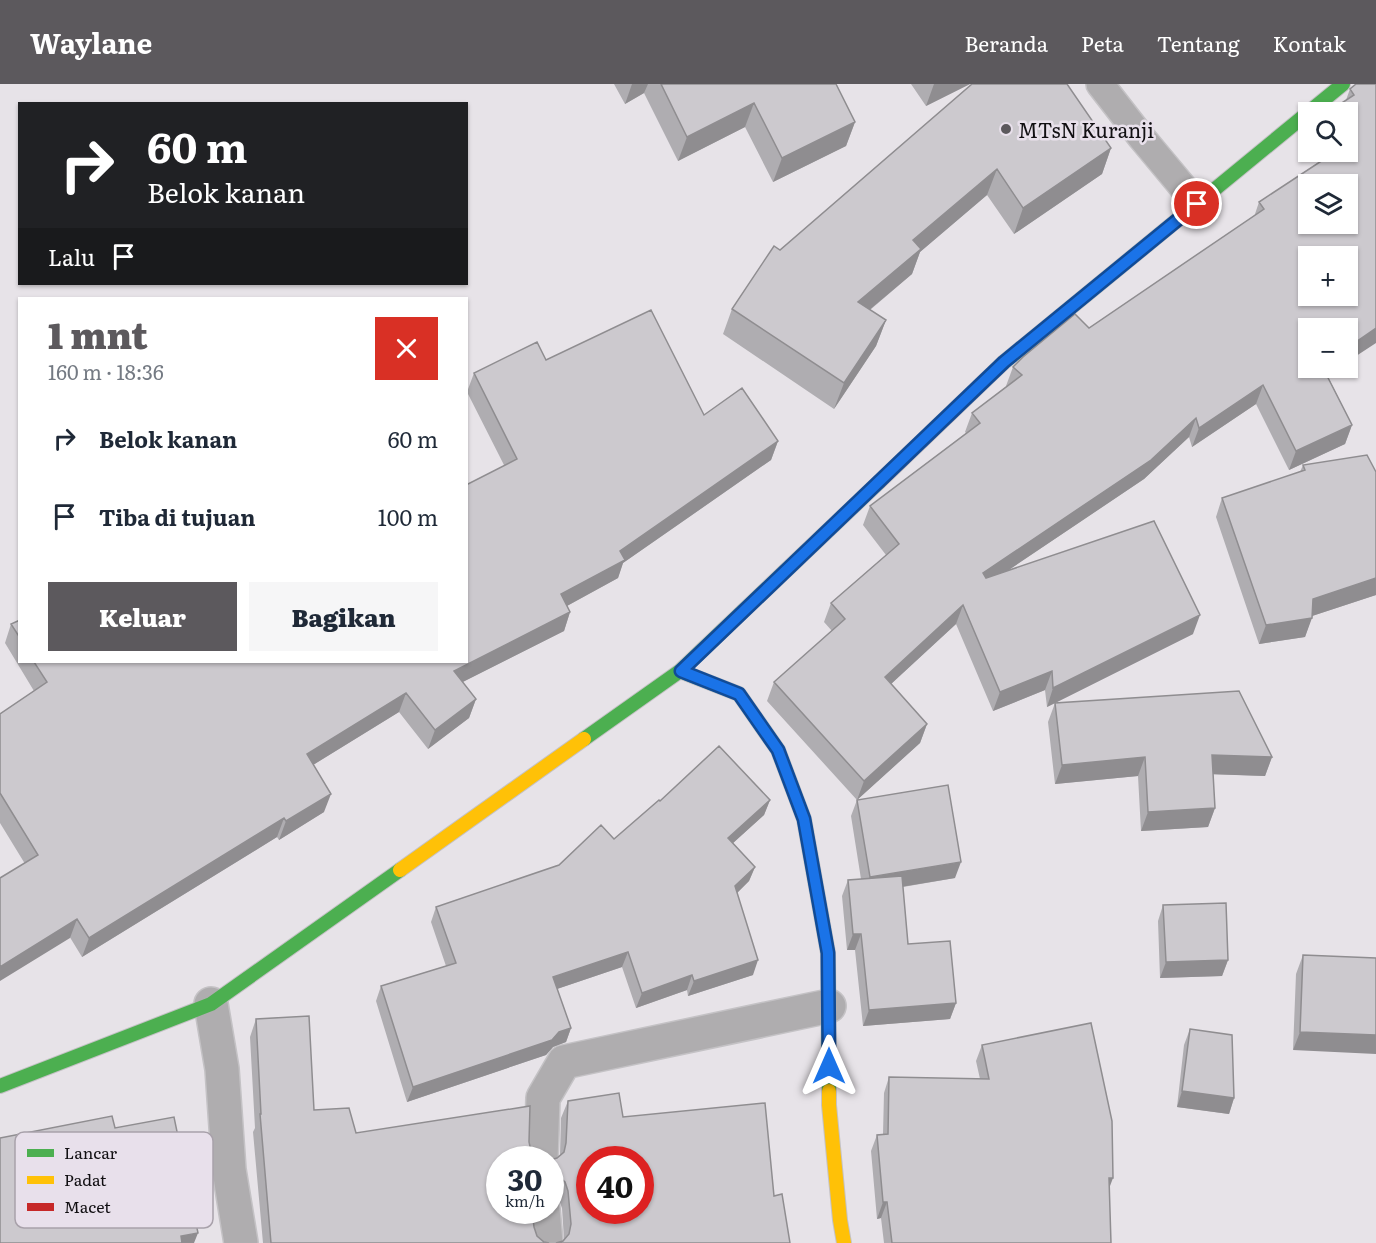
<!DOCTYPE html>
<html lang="id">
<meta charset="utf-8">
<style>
:root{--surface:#fff;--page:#f6f6f7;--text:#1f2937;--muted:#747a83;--accent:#5c595d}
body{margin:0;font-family:Literata,serif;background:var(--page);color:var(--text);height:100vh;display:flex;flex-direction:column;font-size:22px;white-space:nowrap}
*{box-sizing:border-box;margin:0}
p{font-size:20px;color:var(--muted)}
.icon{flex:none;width:33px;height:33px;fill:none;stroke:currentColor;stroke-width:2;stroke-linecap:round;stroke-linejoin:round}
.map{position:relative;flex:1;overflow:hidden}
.sheet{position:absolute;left:18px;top:213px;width:450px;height:366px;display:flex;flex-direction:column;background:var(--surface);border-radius:0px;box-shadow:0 2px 4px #0004}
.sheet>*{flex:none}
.banner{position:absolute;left:18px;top:18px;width:450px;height:183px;border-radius:0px;box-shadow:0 2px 4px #0004;background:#202124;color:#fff;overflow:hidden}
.buttons{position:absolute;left:1298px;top:18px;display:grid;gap:12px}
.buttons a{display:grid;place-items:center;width:60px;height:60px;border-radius:0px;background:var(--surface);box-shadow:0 2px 4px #0004;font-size:30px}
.speed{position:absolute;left:486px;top:1062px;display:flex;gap:12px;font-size:30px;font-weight:700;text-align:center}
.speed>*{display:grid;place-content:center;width:78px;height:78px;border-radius:50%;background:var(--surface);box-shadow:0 2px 4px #0004;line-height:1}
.speed small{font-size:15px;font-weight:400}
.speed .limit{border:9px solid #d22;background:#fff;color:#111}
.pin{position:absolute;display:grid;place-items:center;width:51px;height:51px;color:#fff;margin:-26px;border:3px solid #fff;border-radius:50%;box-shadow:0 2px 6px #0007}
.me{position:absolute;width:66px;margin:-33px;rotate:0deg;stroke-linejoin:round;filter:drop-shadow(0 0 4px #0008)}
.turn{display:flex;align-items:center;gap:21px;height:126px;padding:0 30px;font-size:27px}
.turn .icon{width:78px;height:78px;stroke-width:2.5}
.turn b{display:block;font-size:42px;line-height:51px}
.then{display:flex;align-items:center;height:57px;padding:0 30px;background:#0003;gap:12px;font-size:22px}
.round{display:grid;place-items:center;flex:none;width:63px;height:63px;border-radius:0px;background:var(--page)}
.overview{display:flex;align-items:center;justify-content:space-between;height:102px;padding:0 30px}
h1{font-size:36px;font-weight:800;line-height:45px;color:var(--accent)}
.action{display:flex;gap:12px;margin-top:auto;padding:12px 30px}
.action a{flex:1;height:69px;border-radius:0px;background:var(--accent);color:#fff;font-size:24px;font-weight:800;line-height:69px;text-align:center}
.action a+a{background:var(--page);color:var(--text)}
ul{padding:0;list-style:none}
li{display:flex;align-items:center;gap:18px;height:78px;padding:0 30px}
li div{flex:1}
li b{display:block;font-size:22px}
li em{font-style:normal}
header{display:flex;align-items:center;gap:36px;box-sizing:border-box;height:84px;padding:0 30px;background:var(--accent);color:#fff}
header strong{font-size:28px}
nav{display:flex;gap:33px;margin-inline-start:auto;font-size:21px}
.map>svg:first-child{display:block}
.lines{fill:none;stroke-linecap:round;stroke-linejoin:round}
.lane-casing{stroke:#c4c2c5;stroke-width:30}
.street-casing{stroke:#c4c2c5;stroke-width:36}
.fast-casing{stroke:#c4c2c5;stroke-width:16}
.slow-casing{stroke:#c4c2c5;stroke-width:16}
.jam-casing{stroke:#c4c2c5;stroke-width:16}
.lane{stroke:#afadaf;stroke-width:27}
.street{stroke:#afadaf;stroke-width:33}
.fast{stroke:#4caf50;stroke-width:14}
.slow{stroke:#ffc107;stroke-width:14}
.jam{stroke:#c62828;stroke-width:14}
.wall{fill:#afadb1}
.shaded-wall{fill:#8f8d90}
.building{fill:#ccc9ce;stroke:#8f8d90;stroke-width:1.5;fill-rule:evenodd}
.route-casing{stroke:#114b97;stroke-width:15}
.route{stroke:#1a73e8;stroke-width:10}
.poi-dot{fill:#5c595d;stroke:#e8e0eb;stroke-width:2}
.labels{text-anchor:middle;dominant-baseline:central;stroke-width:5;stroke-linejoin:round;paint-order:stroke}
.poi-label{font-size:20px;fill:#110f12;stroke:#e8e0eb;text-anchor:start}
.key{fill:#e8e0eb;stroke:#a8a1aa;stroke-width:1.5}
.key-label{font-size:16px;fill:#110f12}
</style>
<header>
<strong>Waylane</strong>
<nav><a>Beranda</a><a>Peta</a><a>Tentang</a><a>Kontak</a></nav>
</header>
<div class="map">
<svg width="1376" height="1159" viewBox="0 0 1376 1159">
<rect width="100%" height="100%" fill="#e7e3e8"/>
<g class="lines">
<defs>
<path id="lane" d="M 1100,0 L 1142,54 L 1197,120"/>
<path id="street" d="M 211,920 L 222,985 L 229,1086 L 241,1159
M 541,1076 L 543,1014 L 564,978 L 829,922
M 543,1126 L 546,1159"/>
<path id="fast" d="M 1003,279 L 1343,0
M 680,587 L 739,610 L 778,666 L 804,735 L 828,869 L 829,1007
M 584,655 L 680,587 L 879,398
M 0,1002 L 211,920 L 400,786"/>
<path id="slow" d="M 400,786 L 584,655
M 829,1007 L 829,1021 L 840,1136 L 844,1159"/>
<path id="jam" d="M 879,398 L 1003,279"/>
</defs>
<use href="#lane" class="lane-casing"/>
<use href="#street" class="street-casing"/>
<use href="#fast" class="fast-casing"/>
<use href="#slow" class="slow-casing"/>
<use href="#jam" class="jam-casing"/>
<use href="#lane" class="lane"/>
<use href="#street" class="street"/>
<use href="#fast" class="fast"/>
<use href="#slow" class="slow"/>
<use href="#jam" class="jam"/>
</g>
<path class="wall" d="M 614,0 L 836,0 L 855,38 L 846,62 L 773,98 L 745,43 L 678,77 L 644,9 L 625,20 Z
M 911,0 L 970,0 L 926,22 Z
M 972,0 L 1111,64 L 1102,90 L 1014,150 L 987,111 L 920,168 L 912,190 L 870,226 L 886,236 L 876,262 L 834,325 L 723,250 L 732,225 L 780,166 Z
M 1356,0 L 1327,291 L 1352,341 L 1345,360 L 1289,386 L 1256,320 L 1192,363 L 1189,353 L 1144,395 L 1010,485 L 1193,550 L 1055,619 L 1272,673 L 1265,692 L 1213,690 L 1215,724 L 1208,743 L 1141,747 L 1138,692 L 1055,700 L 1048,638 L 1055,619 L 1047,623 L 1045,606 L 993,627 L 956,540 L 891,600 L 927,640 L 920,659 L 857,716 L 767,617 L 774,598 L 832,547 L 824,538 L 831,519 L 886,471 L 863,441 L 870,422 L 966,349 L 965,348 L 972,329 L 1007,302 L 1006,302 L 1013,283 L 1089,244 L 1254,133 L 1259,118 L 1334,68 L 1347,68 L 1347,28 L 1346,16 L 1350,5 Z
M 546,276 L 778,357 L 771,376 L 623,479 L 618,494 L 567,522 L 570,528 L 564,547 L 462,598 L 476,615 L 469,634 L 428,665 L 399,628 L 313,681 L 324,728 L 279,756 L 277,753 L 82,873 L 0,739 L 0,630 L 34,607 L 5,559 L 11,540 L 20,536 L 20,578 L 466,578 L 504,381 L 467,308 L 474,289 Z
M 1303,381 L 1376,388 L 1376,511 L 1312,532 L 1305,553 L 1259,560 L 1216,433 L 1222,414 L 1300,388 Z
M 770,716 L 764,731 L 733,759 L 755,783 L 749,797 L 737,809 L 753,891 L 688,912 L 687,906 L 636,924 L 622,883 L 557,905 L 571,944 L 566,958 L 553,963 L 546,971 L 407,1018 L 376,917 L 381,902 L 446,882 L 431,838 L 436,823 L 559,781 L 614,755 L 660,717 Z
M 857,716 L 955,794 L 903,803 L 908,860 L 956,919 L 950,935 L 863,942 L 855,866 L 847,866 L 842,812 L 848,796 L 861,795 L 851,732 Z
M 1163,821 L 1228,876 L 1222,892 L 1160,894 L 1158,837 Z
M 1303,871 L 1376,874 L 1293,966 L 1296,890 Z
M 256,935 L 314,1026 L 356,1049 L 529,1058 L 531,1067 L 537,1074 L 500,1076 L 534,1143 L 537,1152 L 544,1158 L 549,1159 L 263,1159 L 253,1048 L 255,1044 L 250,953 Z
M 1190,945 L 1234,1014 L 1229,1030 L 1177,1023 L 1184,961 Z
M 982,961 L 1109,1104 L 1111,1159 L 884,1159 L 881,1134 L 877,1135 L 871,1067 L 877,1051 L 883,1050 L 884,1009 L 889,993 L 980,995 L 976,977 Z
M 568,1017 L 623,1033 L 774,1112 L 563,1157 L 564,1155 L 562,1124 L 559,1116 L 550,1109 L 550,1076 L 557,1074 L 560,1071 L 561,1034 Z"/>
<path class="shaded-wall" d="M 632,0 L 648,0 L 644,9 L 625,20 Z
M 934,0 L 970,0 L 926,22 Z
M 754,19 L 745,43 L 678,77 L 687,53 Z
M 855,38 L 846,62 L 773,98 L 782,74 Z
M 1111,64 L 1102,90 L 1014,150 L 1023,124 Z
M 997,85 L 987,111 L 920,168 L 912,190 L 849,243 L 858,218 L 913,156 Z
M 886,236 L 876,262 L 834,325 L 844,299 Z
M 1376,244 L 1376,259 L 1347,278 L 1347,264 Z
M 1321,284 L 1339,284 L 1315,300 Z
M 1263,301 L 1256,320 L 1192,363 L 1199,344 Z
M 1196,334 L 1189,353 L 1144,395 L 976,508 L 983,489 Z
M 1352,341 L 1345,360 L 1289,386 L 1296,367 Z
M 778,357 L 771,376 L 623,479 L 618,494 L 554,529 L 561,510 L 620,467 Z
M 1376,494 L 1376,511 L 1306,534 L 1313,515 Z
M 963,521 L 956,540 L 878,612 L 885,593 Z
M 570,528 L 564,547 L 447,606 L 454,587 Z
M 1200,531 L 1193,550 L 1047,623 L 1053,604 Z
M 1312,534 L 1305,553 L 1259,560 L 1266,541 Z
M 1052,587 L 1045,606 L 993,627 L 1000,608 Z
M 406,609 L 399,628 L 300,689 L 307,670 Z
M 476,615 L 469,634 L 428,665 L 435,646 Z
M 927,640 L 920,659 L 857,716 L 864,697 Z
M 1212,671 L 1272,673 L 1265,692 L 1205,690 Z
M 1145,673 L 1138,692 L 1055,700 L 1062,681 Z
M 331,710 L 324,728 L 279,756 L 286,737 Z
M 770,716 L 764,731 L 722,769 L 728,754 Z
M 1215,724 L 1208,743 L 1141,747 L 1148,728 Z
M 284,734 L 277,753 L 82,873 L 89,854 Z
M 961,778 L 955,794 L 864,809 L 870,793 Z
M 755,783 L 749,797 L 729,817 L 735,802 Z
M 77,835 L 70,854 L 0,897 L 0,883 Z
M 853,850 L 861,850 L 855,866 L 847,866 Z
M 628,868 L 622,883 L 548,908 L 553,893 Z
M 758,876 L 753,891 L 688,912 L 694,897 Z
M 1228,876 L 1222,892 L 1160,894 L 1166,878 Z
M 692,891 L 687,906 L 636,924 L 642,909 Z
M 956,919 L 950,935 L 863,942 L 869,926 Z
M 571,944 L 566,958 L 553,963 L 546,971 L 407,1018 L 413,1003 Z
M 1300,948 L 1376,951 L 1376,970 L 1293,966 Z
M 1182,1007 L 1234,1014 L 1229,1030 L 1177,1023 Z
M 1109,1094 L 1113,1094 L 1107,1110 Z
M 883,1118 L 887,1118 L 881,1134 L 877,1135 Z
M 198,1149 L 194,1159 L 179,1159 L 181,1152 Z"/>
<path class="building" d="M 661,0 L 836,0 L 855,38 L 782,74 L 754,19 L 687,53 Z
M 972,0 L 1067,0 L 1111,64 L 1023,124 L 997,85 L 913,156 L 921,165 L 858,218 L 886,236 L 844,299 L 732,225 L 774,162 L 780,166 Z
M 1356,0 L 1376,0 L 1376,244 L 1347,264 L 1347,244 L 1308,244 L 1308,284 L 1323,284 L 1352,341 L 1296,367 L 1263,301 L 1199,344 L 1196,334 L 1151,376 L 983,489 L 986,494 L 1154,437 L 1200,531 L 1053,604 L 1052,587 L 1000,608 L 963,521 L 885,593 L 927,640 L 864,697 L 774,598 L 845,535 L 831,519 L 899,460 L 870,422 L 980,339 L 972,329 L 1022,291 L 1013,283 L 1023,273 L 1075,230 L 1089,244 L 1264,125 L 1259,118 L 1335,68 L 1347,68 L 1347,28 L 1328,28 L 1354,11 L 1350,5 ZM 1308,100 L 1347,100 L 1347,140 L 1308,140 ZM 1308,172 L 1347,172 L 1347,212 L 1308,212 Z
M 651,226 L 704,331 L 742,304 L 778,357 L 620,467 L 625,476 L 561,510 L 570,528 L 454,587 L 476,615 L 435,646 L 406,609 L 307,670 L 331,710 L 286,737 L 284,734 L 89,854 L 77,835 L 0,883 L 0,794 L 38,771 L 0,709 L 0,630 L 47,598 L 34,578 L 466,578 L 466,401 L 517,375 L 474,289 L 537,258 L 546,276 Z
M 1367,371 L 1376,388 L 1376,494 L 1313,515 L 1312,534 L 1266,541 L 1222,414 L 1305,386 L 1303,381 Z
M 20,536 L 20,554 L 11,540 Z
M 1239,607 L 1272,673 L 1212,671 L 1215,724 L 1148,728 L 1145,673 L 1062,681 L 1055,619 Z
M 719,662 L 770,716 L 728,754 L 755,783 L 735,802 L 758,876 L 694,897 L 692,891 L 642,909 L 628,868 L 553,893 L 571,944 L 559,948 L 552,956 L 413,1003 L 381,902 L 456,879 L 436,823 L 559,781 L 601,741 L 614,755 L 659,716 L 660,717 Z
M 948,701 L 961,778 L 870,793 L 857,716 Z
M 902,792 L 908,860 L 950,857 L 956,919 L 869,926 L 861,850 L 853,850 L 848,796 Z
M 1226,819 L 1228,876 L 1166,878 L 1163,821 Z
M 1303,871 L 1376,874 L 1376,951 L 1300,948 Z
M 309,932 L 314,1026 L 349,1024 L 356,1049 L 530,1022 L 529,1058 L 531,1067 L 537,1074 L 543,1076 L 500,1076 L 500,1126 L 532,1126 L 534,1143 L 537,1152 L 544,1158 L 549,1159 L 271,1159 L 260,1030 L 261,1030 L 256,935 Z
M 1091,939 L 1112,1037 L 1113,1094 L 1109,1094 L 1111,1159 L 892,1159 L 887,1118 L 883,1118 L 877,1051 L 888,1050 L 889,993 L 989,995 L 982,961 Z
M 1190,945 L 1232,951 L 1234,1014 L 1182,1007 Z
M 619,1009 L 623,1033 L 765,1019 L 774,1112 L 782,1110 L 790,1159 L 556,1159 L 563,1157 L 569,1150 L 571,1140 L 568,1107 L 565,1098 L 558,1092 L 550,1090 L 550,1076 L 557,1074 L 564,1068 L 566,1059 L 568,1017 ZM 590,1076 L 640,1076 L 640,1126 L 590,1126 Z
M 112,1032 L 115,1044 L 174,1033 L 198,1149 L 181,1152 L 182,1159 L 0,1159 L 0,1054 Z"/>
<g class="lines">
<defs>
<path id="route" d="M 829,982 L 828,869 L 804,735 L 778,666 L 739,610 L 681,587 L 1004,278 L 1197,120"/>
</defs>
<use href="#route" class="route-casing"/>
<use href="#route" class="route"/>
</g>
<circle class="poi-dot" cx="1006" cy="45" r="6"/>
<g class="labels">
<g class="poi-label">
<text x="1018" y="45">MTsN Kuranji</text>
</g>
</g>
<rect x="15" y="1048" width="198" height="96" rx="9" class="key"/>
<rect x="27" y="1065" width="27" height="8" fill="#4caf50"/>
<rect x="27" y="1092" width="27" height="8" fill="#ffc107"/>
<rect x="27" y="1119" width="27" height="8" fill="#c62828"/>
<g class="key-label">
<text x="64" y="1075">Lancar</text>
<text x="64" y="1102">Padat</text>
<text x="64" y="1129">Macet</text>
</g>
</svg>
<div class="buttons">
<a><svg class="icon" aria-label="search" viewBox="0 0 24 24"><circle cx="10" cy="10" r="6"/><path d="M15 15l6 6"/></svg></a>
<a><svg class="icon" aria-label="layers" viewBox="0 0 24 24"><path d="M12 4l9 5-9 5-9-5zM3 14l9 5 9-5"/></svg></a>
<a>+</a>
<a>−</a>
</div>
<div class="speed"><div>30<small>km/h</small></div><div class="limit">40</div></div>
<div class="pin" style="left:1197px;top:120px;background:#d93025"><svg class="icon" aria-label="arrive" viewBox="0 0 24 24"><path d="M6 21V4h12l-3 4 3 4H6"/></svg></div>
<svg class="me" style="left:829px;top:982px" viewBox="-20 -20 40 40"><path d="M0-17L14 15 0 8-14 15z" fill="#1a73e8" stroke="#fff" stroke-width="4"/></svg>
<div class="banner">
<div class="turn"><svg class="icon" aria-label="right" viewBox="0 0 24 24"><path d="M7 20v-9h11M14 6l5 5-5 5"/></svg><div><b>60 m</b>Belok kanan</div></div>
<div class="then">Lalu<svg class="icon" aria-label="arrive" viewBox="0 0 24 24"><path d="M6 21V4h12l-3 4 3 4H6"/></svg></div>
</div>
<section class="sheet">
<div class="overview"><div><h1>1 mnt</h1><p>160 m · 18:36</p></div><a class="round" style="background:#d93025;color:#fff"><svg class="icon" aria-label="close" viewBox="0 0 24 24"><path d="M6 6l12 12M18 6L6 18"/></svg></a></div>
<ul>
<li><svg class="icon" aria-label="right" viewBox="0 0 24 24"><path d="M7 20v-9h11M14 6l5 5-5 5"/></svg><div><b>Belok kanan</b></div><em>60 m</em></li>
<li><svg class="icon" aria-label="arrive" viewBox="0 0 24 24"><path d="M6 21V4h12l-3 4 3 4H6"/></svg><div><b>Tiba di tujuan</b></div><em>100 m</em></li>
</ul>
<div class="action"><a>Keluar</a><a>Bagikan</a></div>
</section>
</div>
